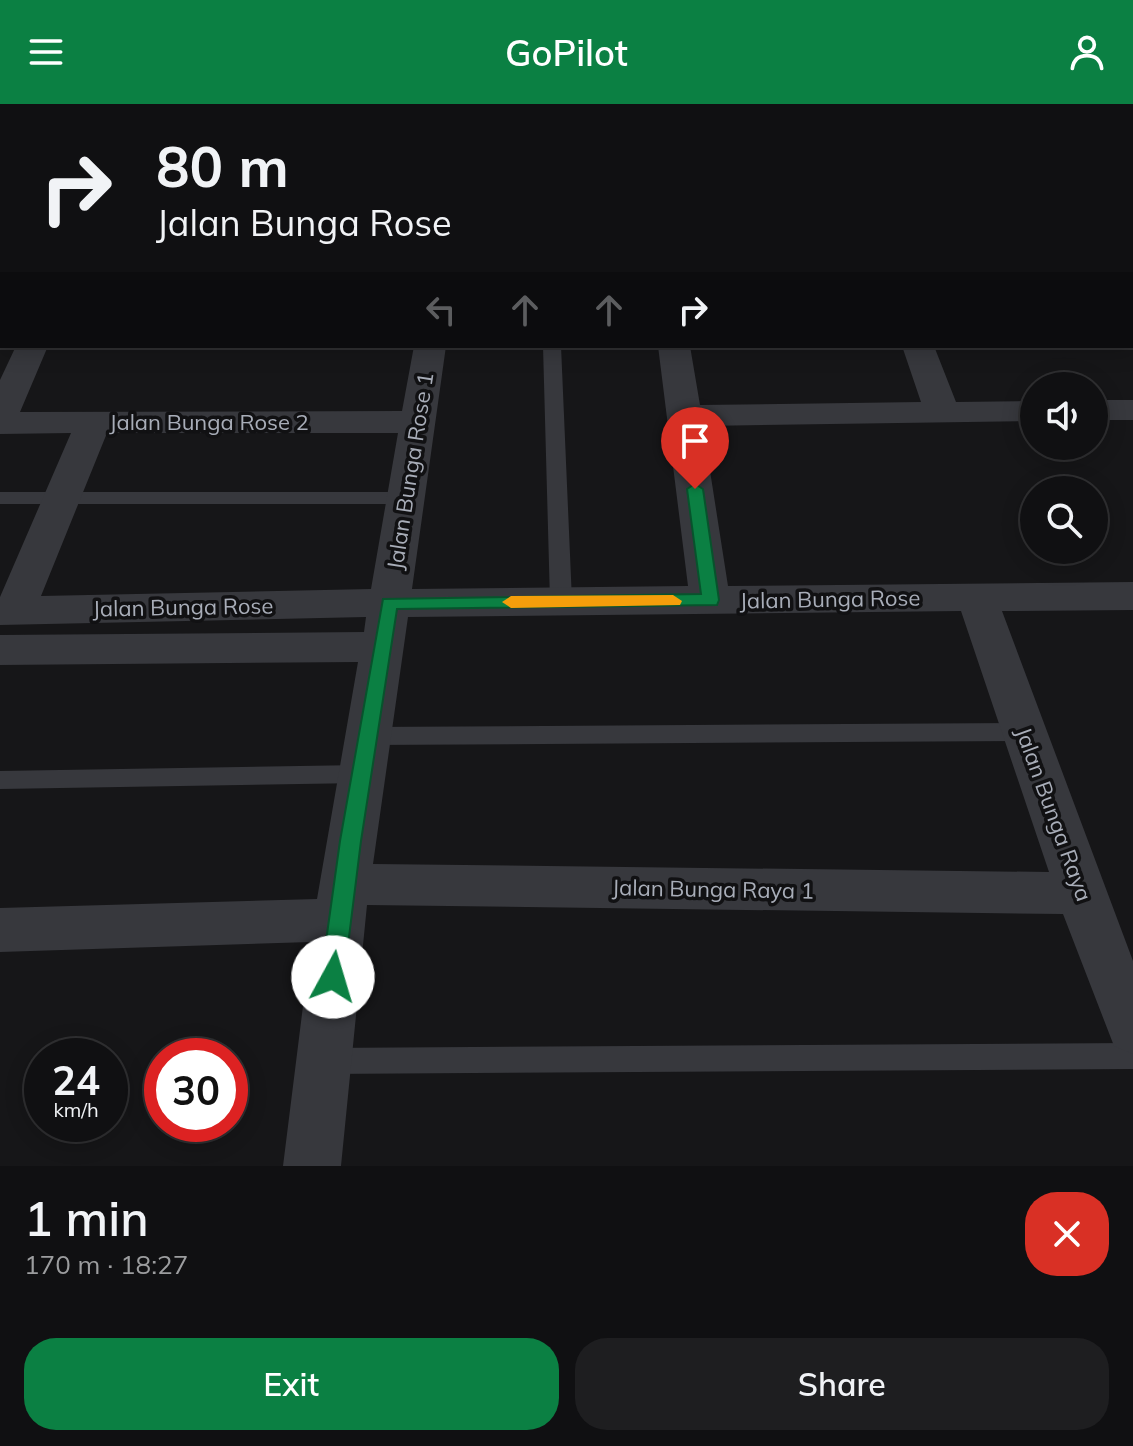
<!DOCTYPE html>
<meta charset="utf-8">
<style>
:root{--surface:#101012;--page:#1e1e20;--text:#f1f3f6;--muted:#9c9d9f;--line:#303032;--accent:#0b8043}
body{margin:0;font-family:Mulish,sans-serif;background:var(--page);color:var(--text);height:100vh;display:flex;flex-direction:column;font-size:30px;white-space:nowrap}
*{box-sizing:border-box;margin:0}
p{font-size:26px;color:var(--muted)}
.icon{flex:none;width:44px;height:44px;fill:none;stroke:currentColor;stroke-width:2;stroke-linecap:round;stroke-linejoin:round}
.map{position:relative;height:1062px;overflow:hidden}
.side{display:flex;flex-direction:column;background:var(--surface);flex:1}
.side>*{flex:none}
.guide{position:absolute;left:0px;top:0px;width:1134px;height:244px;box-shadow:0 4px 20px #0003,0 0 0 2px var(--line);background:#101012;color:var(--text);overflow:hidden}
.fabs{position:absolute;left:1020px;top:268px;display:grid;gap:16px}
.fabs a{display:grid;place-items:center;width:88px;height:88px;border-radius:50%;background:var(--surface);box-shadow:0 4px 20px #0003,0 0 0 2px var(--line);font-size:40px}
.speed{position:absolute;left:24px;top:934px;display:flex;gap:16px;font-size:40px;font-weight:700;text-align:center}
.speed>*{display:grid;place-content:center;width:104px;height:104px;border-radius:50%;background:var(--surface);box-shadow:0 4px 20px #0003,0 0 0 2px var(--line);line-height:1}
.speed small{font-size:20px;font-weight:400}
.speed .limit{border:12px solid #d22;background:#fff;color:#111}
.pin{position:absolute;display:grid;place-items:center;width:68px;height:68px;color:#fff;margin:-82px -34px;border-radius:50% 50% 50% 0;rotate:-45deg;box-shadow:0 0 8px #0007}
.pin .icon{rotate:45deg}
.me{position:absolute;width:88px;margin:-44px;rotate:6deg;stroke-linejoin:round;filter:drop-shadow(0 0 6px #0008)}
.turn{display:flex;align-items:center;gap:28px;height:168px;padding:0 24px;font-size:36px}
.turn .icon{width:104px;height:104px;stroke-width:2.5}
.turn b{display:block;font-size:56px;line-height:68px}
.lanes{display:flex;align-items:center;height:76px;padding:0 24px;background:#0003;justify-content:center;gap:40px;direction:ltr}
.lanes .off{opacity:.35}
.round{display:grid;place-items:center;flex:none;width:84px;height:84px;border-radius:32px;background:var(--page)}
.head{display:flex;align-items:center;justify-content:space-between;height:136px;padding:0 24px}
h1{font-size:48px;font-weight:600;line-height:60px}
.cta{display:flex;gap:16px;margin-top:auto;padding:16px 24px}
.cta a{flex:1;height:92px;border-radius:32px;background:var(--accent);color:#fff;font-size:32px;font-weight:600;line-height:92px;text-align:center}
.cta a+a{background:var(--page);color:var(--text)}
header{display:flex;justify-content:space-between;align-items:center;height:104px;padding:0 24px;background:var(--accent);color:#fff;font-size:36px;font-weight:600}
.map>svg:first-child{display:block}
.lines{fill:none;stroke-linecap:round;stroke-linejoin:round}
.lane{fill:#37383d;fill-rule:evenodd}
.street{fill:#37383d;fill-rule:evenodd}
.route{fill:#0b8043;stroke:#07532c;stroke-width:2}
.slow{fill:#f59e0b}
.labels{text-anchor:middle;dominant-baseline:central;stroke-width:7;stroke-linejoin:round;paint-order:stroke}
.street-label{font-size:22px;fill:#a8adb8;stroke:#111113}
</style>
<header><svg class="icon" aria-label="menu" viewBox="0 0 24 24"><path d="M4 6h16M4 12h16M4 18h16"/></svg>GoPilot<svg class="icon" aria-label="person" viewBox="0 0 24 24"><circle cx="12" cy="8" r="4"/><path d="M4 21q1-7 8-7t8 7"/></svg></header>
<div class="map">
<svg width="1133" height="1062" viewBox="0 0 1133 1062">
<rect width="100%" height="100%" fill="#161618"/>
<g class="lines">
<path class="lane" d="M 86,0 L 100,0 L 100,2 L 86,2 Z
M 531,0 L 545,0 L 545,2 L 531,2 Z
M 1048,0 L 1062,0 L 1063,2 L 1049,2 Z
M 1132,105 L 1133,105 L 1133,114 L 1132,114 Z
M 0,108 L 2,108 L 2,118 L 0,118 Z
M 0,234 L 2,242 L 8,243 L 0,244 Z
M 543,242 L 561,242 L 572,497 L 569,502 L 553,502 L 550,497 Z
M 0,388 L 406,388 L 416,394 L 406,400 L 0,400 Z
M 1024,619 L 1032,622 L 1036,628 L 1032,634 L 1024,637 L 368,641 L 360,638 L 356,632 L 360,626 L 368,623 Z
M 361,661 L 370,663 L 373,670 L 370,677 L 361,679 L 0,685 L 0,667 Z
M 1133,939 L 1133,965 L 324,970 L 314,966 L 309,957 L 314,948 L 324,944 Z"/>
<path class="street" d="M 193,0 L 219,0 L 220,2 L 194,2 Z
M 423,0 L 449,0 L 449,2 L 423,2 Z
M 624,0 L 650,0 L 650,2 L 624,2 Z
M 944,0 L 970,0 L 972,2 L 946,2 Z
M 0,56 L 2,56 L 2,72 L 0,72 Z
M 0,164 L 2,164 L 2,182 L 0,182 Z
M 1132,180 L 1133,180 L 1133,199 L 1132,199 Z
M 16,242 L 48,242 L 20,308 L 402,307 L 414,242 L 446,242 L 412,485 L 688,482 L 658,242 L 690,242 L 700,301 L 921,298 L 902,242 L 934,242 L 956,298 L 1034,297 L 1034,317 L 703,322 L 728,482 L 1133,478 L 1133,506 L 1002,507 L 1133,857 L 1133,950 L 1114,942 L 1063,810 L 367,801 L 341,1062 L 283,1062 L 311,838 L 0,848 L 0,804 L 317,795 L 358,558 L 0,561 L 0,531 L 364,528 L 366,513 L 0,521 L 0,493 L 71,329 L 0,330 L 0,276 ZM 107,329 L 398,329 L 371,485 L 41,492 ZM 961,507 L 1049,768 L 373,760 L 408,513 Z
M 1094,296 L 1133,296 L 1133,316 L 1094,316 Z"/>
</g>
<path class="route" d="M 695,380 L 703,385 L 719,496 L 717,501 L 397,505 L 361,737 L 344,873 L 341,880 L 333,883 L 325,880 L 321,873 L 340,737 L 383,495 L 701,490 L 687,385 Z"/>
<path class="slow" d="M 673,491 L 682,497 L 680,501 L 511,504 L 502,498 L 511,492 Z"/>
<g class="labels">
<g class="street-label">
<text x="209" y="318">Jalan Bunga Rose 2</text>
<text transform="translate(410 367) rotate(-81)">Jalan Bunga Rose 1</text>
<text transform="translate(830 495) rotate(-1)">Jalan Bunga Rose</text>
<text transform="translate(183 503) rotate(-1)">Jalan Bunga Rose</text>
<text transform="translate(1054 710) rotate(70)">Jalan Bunga Raya</text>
<text transform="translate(713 785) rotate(1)">Jalan Bunga Raya 1</text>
</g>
</g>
</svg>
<div class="fabs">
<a><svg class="icon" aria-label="sound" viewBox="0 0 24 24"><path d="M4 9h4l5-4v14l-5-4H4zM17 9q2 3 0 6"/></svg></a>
<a><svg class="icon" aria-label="search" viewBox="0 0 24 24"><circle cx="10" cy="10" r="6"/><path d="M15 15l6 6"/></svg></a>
</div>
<div class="speed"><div>24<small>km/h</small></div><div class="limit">30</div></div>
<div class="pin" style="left:695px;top:385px;background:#d93025"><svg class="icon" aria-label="arrive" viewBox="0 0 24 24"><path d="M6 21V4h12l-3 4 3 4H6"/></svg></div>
<svg class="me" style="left:333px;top:873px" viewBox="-20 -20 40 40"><circle r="19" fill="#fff"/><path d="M0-13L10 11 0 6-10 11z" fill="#0b8043"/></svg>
<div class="guide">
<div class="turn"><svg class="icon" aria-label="right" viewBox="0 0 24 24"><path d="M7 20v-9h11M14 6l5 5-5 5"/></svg><div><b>80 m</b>Jalan Bunga Rose</div></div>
<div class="lanes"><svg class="icon off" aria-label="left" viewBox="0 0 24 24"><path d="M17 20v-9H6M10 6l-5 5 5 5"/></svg><svg class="icon off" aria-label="ahead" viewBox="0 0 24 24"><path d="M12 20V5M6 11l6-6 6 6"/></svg><svg class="icon off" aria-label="ahead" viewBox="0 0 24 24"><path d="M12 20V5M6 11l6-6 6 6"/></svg><svg class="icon" aria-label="right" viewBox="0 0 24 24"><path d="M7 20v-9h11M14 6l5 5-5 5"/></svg></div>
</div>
</div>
<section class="side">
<div class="head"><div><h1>1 min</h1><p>170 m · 18:27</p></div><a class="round" style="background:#d93025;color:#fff"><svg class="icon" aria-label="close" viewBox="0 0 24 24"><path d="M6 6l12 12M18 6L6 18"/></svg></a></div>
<div class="cta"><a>Exit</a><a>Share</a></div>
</section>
